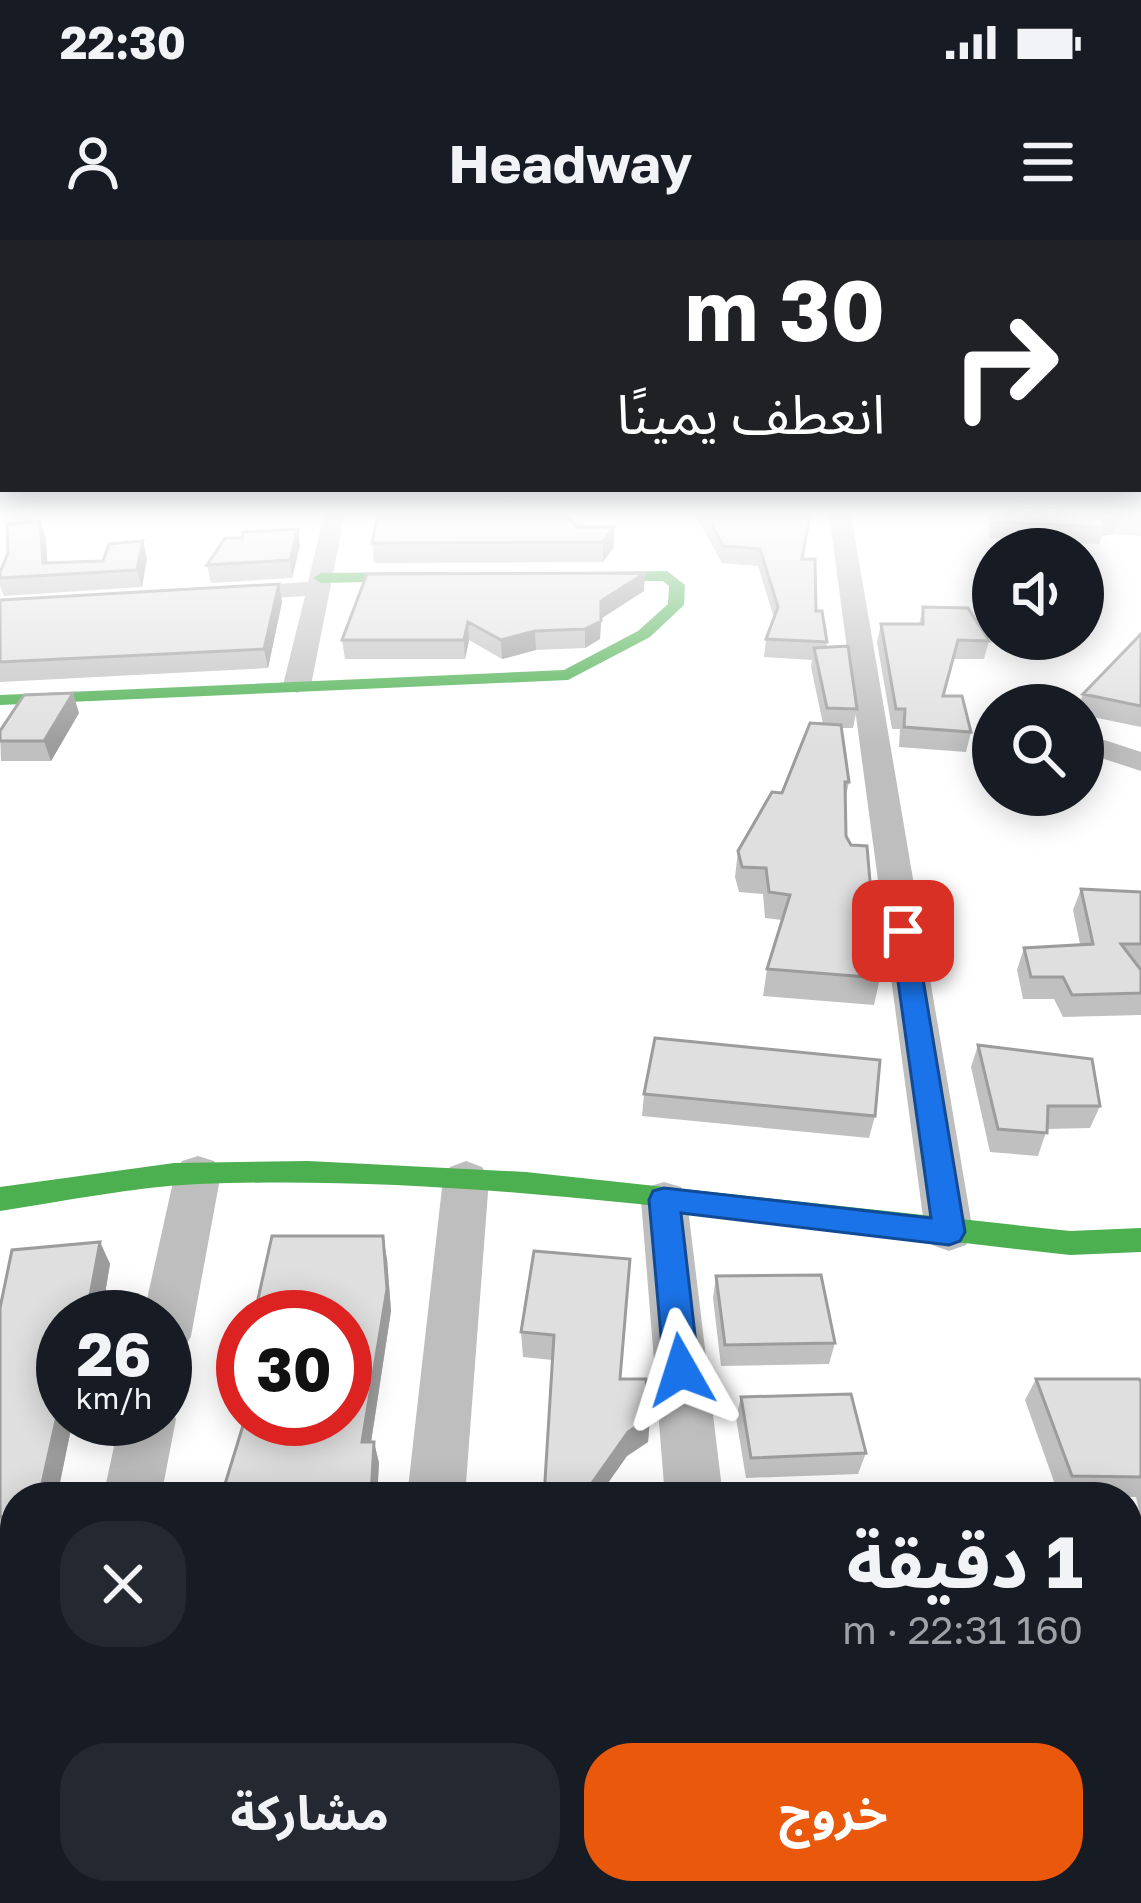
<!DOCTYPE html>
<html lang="ar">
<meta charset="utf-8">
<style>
:root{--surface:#171b24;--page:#242831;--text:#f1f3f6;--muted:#9ea1a6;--accent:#ea580c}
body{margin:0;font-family:"Golos Text","Noto Sans Arabic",sans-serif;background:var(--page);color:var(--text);direction:rtl;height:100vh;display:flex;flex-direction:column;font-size:45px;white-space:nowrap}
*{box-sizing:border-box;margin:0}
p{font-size:39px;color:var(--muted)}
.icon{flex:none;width:66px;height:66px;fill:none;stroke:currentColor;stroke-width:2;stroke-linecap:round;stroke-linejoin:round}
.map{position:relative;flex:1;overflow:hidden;direction:ltr}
.panel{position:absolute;left:0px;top:1242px;width:1143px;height:423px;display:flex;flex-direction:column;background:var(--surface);border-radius:48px 48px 0 0;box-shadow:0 6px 30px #0003;direction:rtl}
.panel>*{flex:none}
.guide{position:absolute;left:0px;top:0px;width:1143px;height:252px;box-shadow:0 6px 30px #0003;direction:rtl;background:#202124;color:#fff;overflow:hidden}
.tools{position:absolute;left:972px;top:288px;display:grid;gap:24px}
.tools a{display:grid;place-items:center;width:132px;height:132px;border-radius:50%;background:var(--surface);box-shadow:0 6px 30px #0003;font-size:60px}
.speed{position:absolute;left:36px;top:1050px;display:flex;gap:24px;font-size:60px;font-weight:700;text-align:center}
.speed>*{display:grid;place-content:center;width:156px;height:156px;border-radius:50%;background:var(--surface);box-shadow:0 6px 30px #0003;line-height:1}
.speed small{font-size:30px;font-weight:400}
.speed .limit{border:18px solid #d22;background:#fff;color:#111}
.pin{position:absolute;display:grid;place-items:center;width:102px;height:102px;color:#fff;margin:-51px;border-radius:24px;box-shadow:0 6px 18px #0006}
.me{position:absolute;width:132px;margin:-66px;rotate:354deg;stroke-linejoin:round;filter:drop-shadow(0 0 9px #0008)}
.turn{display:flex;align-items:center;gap:42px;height:252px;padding:0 60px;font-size:54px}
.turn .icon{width:156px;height:156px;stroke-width:2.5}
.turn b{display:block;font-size:84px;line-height:102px}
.round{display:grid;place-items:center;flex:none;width:126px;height:126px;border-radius:48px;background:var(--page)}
.headline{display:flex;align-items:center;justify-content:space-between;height:204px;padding:0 60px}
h1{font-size:72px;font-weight:700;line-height:90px}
.action{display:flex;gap:24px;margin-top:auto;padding:24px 60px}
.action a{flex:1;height:138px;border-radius:48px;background:var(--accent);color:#fff;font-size:48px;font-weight:700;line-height:138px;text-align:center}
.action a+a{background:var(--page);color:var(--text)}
.status{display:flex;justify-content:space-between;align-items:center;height:84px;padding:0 60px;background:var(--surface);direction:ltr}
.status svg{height:33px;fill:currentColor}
header{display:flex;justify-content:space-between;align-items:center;height:156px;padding:0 60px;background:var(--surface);font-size:54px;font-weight:700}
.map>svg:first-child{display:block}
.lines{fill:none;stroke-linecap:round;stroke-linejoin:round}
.street{fill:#bebebe;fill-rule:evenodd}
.fast{fill:#4caf50;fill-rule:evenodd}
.wall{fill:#c0c0c0}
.shaded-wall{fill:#9c9c9c}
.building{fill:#dfdfdf;stroke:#9c9c9c;stroke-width:3}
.route{fill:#1a73e8;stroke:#114b97;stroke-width:3}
</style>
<div class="status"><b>22:30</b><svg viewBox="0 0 49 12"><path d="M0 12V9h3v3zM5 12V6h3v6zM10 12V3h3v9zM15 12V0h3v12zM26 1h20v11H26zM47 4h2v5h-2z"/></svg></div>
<header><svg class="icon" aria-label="menu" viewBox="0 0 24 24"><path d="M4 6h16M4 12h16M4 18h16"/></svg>Headway<svg class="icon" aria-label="person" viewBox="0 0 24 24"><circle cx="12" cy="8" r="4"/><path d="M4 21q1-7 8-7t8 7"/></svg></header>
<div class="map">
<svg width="1141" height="1663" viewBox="0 0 1141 1663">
<rect width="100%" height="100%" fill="#fff"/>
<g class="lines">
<path class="street" d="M 324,274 L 345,274 L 311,445 L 297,453 L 283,445 L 305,356 L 224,361 L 212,354 L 224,347 L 308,342 Z
M 829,274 L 851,274 L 973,992 L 966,1005 L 949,1011 L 932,1005 L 925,992 Z
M 1083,493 L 1141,512 L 1141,531 L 1083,512 Z
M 198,916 L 214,921 L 221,933 L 191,1096 L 183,1112 L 165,1118 L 165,1077 L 143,1077 L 175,933 L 182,921 Z
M 466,921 L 482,927 L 489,939 L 465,1257 L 407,1257 L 443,939 L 450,927 Z
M 664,942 L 681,947 L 687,960 L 723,1257 L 665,1257 L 641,960 L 647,947 Z
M 165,1160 L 176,1179 L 161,1257 L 103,1257 L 120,1179 L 165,1179 Z
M 17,1650 L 89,1650 L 87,1663 L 13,1663 Z
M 362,1650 L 434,1650 L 434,1663 L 360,1663 Z
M 697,1650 L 769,1650 L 772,1663 L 698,1663 Z"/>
<path class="fast" d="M 667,331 L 685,345 L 684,365 L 650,397 L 568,440 L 0,465 L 0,455 L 564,430 L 638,391 L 668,364 L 669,346 L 663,341 L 566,341 L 561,339 L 561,333 Z
M 446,332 L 454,337 L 451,340 L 321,343 L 313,338 L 321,333 Z
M 308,921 L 526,932 L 1070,991 L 1141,988 L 1141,1012 L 1070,1015 C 781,984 490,933 199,944 C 132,947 66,961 0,971 L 0,947 L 174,923 Z"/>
</g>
<path class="wall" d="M 695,274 L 808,274 L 803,319 L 816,371 L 827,402 L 826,408 L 857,469 L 853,488 L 842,488 L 849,542 L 845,560 L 846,596 L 872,665 L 866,691 L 880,738 L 874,765 L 763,756 L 767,729 L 782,680 L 765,678 L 763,654 L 739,652 L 735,637 L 738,611 L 782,553 L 823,484 L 811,427 L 812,420 L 764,417 L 766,399 L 774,378 L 758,326 L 722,323 Z
M 988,274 L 1141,274 L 1141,296 L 1113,294 L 1102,296 L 1099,304 L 990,298 Z
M 40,281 L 46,298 L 47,322 L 147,318 L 142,347 L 4,356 L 0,346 L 0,332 Z
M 577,287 L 614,307 L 603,322 L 374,323 L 372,303 Z
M 300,306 L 292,338 L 211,343 L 207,325 Z
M 279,344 L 282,362 L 268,428 L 0,442 L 0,360 Z
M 644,351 L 601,379 L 600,399 L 585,408 L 536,410 L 502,419 L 469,400 L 465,419 L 345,419 L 342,400 Z
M 923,367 L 989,401 L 984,419 L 954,419 L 944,456 L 971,492 L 966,512 L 899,507 L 900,489 L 892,489 L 877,402 L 881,384 L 919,384 Z
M 1141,394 L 1141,487 L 1083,475 L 1083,465 L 1079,465 L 1083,454 Z
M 79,473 L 51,521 L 1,521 L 0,491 Z
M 1081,649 L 1141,652 L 1141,727 L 1138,727 L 1141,730 L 1141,775 L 1063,777 L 1054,759 L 1023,759 L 1017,730 L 1024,708 L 1080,704 L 1073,670 Z
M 978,805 L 1100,866 L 1090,888 L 1047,889 L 1038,916 L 990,912 L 971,827 Z
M 644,854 L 875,876 L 869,898 L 642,876 Z
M 100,1002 L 110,1024 L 101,1077 L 63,1077 L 73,1179 L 57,1257 L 15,1257 L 15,1296 L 0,1298 L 0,1068 Z
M 534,1011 L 621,1139 L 650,1177 L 648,1202 L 627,1216 L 598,1257 L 544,1257 L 552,1120 L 523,1117 L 521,1092 Z
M 387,1019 L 391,1071 L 371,1202 L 374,1202 L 379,1223 L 377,1257 L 221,1257 L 242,1188 L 233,1167 L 243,1123 L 243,1179 L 345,1179 Z
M 716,1036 L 835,1103 L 829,1124 L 721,1126 L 713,1058 Z
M 1036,1139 L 1141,1142 L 1141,1279 L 1136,1257 L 1059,1256 L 1025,1160 Z
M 741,1157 L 866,1213 L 858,1234 L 746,1238 L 736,1178 Z
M 1139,1600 L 1141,1663 L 1082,1663 L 1078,1650 L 1128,1650 Z"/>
<path class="shaded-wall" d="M 1119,277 L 1113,294 L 1102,296 L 1104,287 L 1104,280 Z
M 40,281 L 46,298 L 48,335 L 43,323 Z
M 614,287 L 614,307 L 603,322 L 603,302 Z
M 298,289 L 300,306 L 292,338 L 290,320 Z
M 143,301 L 147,318 L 142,347 L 137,330 Z
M 645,333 L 644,351 L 600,379 L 601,361 Z
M 279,344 L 282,362 L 268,428 L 264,409 Z
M 601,381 L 600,399 L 585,408 L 585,389 Z
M 468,382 L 469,400 L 465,419 L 464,400 Z
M 535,391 L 536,410 L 502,419 L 501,400 Z
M 73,453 L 79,473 L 51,521 L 44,501 Z
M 383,996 L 387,1019 L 391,1071 L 368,1222 L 362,1202 Z
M 100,1002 L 110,1024 L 101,1077 L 86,1077 Z
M 63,1149 L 63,1179 L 73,1179 L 57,1257 L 39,1257 Z
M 650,1177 L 648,1202 L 627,1216 L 598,1257 L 582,1257 L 628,1192 Z
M 374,1202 L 379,1223 L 377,1257 L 371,1257 Z
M 293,1650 L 303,1650 L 302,1663 L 292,1663 Z"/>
<path class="building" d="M 378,274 L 566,274 L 577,287 L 614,287 L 603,302 L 372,303 Z
M 706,274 L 808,274 L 809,280 L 802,319 L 815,319 L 816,371 L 822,371 L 827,402 L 766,399 L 778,367 L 760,309 L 723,306 Z
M 994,274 L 1141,274 L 1141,279 L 1119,277 L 1104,280 L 1104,287 L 995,282 Z
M 40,281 L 43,323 L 103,321 L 109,304 L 143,301 L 137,330 L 0,338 L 0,332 L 8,313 L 7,284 Z
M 298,289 L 290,320 L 207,325 L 225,298 L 242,298 L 243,292 Z
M 645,333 L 601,361 L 601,381 L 585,389 L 535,391 L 501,400 L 468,382 L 464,400 L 342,400 L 367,334 Z
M 279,344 L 264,409 L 0,422 L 0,360 Z
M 923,367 L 968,368 L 989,401 L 958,400 L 943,456 L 962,456 L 971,492 L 904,487 L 905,469 L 896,469 L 881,384 L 923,384 Z
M 1141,394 L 1141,466 L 1083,454 Z
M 848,406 L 857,469 L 827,468 L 814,408 Z
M 73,453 L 44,501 L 0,501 L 0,491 L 24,455 Z
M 810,483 L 841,485 L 849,542 L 845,542 L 846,596 L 851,605 L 867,606 L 872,665 L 857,663 L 880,738 L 767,729 L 790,655 L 769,652 L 766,628 L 742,627 L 738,611 L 772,552 L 782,553 Z
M 1081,649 L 1141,652 L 1141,704 L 1121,704 L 1141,730 L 1141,753 L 1072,755 L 1063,737 L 1031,737 L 1024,708 L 1093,704 Z
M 655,798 L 880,820 L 875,876 L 644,854 Z
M 978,805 L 1092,819 L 1100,866 L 1048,866 L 1047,893 L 998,889 Z
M 272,996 L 383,996 L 387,1049 L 362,1202 L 374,1202 L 371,1257 L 221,1257 L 245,1179 L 345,1179 L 345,1077 L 254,1077 Z
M 100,1002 L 86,1077 L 63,1077 L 63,1149 L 39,1257 L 15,1257 L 15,1275 L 0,1277 L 0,1068 L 12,1010 Z
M 534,1011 L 630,1019 L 620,1139 L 646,1139 L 650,1177 L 628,1192 L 582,1257 L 544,1257 L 554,1095 L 521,1092 Z
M 821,1035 L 835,1103 L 725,1105 L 716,1036 Z
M 243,1123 L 243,1167 L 233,1167 Z
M 1036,1139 L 1139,1139 L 1141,1142 L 1141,1237 L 1072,1236 Z
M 851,1154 L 866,1213 L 751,1218 L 741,1157 Z
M 1133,1583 L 1141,1600 L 1141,1663 L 1104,1663 L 1099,1650 L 1128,1650 L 1128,1584 Z
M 163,1650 L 293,1650 L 292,1663 L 160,1663 Z
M 519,1650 L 658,1650 L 660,1663 L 517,1663 Z"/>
<linearGradient id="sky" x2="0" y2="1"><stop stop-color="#97b8d8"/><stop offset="0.54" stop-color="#fff"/><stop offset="1" stop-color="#fff" stop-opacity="0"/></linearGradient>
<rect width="1141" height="507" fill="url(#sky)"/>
<path class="route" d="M 903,684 L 915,691 L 965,992 L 960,1001 L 949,1005 L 681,973 L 699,1130 L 694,1140 L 681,1145 L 669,1140 L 664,1130 L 649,960 L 653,951 L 664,948 L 931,978 L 891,691 Z"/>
</svg>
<div class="tools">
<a><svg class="icon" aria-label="sound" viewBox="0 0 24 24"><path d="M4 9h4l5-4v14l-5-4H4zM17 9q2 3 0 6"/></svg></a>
<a><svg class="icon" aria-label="search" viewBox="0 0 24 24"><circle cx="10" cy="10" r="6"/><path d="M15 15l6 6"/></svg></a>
</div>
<div class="speed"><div>26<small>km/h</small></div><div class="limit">30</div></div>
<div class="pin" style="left:903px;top:691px;background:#d93025"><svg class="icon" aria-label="arrive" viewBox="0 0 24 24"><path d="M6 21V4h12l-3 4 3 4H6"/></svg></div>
<svg class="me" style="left:681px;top:1130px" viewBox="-20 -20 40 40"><path d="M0-17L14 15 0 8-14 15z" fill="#1a73e8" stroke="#fff" stroke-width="4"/></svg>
<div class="guide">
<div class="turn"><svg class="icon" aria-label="right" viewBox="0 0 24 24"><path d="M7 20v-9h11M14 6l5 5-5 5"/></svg><div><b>30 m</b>انعطف يمينًا</div></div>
</div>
<section class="panel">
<div class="headline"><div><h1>1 دقيقة</h1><p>160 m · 22:31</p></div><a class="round"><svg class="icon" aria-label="close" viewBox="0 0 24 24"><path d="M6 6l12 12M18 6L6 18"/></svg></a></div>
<div class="action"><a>خروج</a><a>مشاركة</a></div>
</section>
</div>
